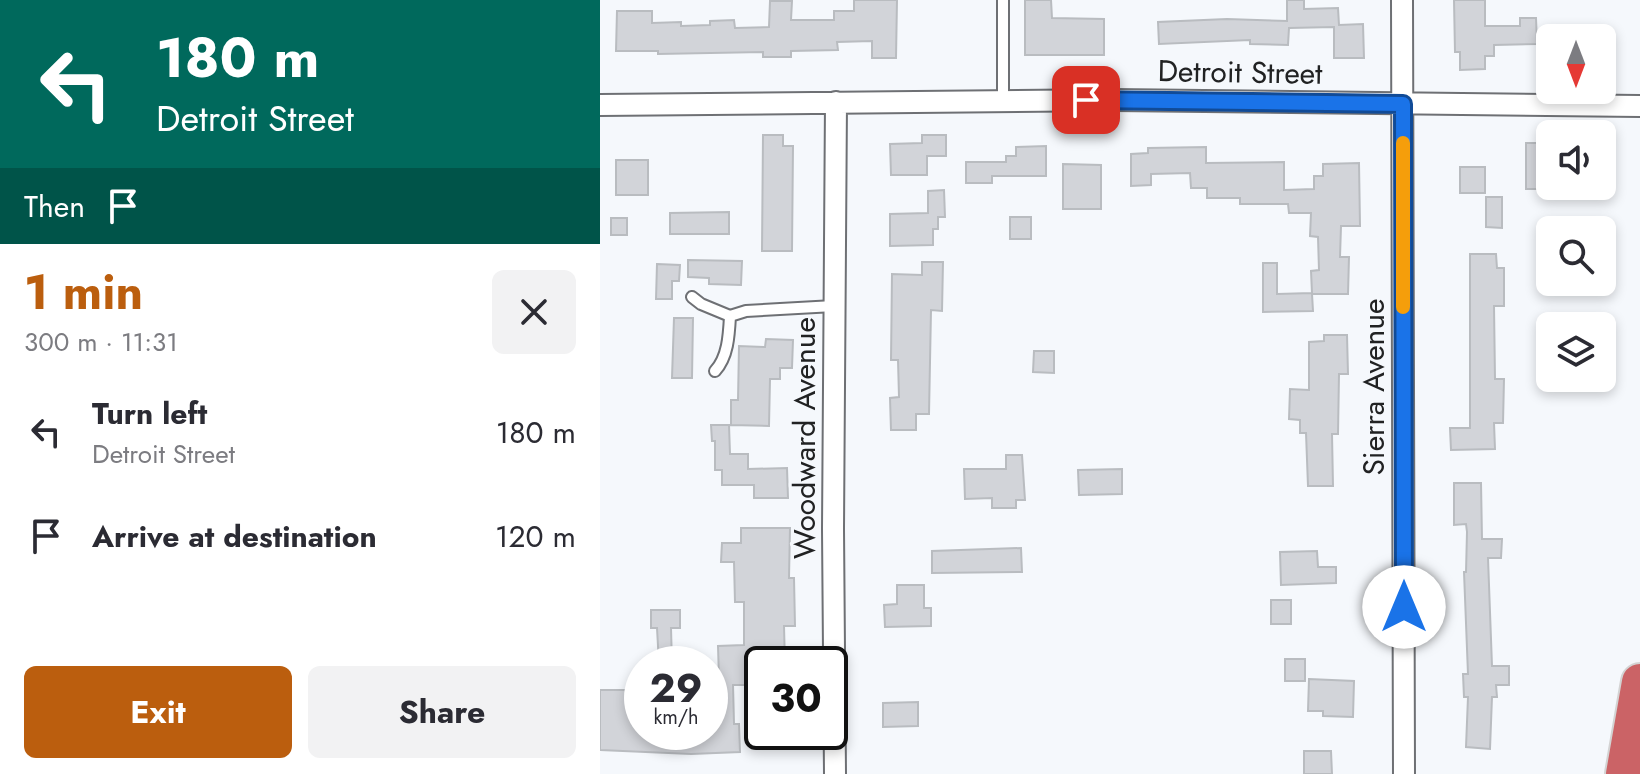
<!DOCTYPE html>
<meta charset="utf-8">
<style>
:root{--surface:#fff;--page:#f2f2f3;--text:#2b2b33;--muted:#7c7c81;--accent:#bb5e0e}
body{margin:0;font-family:Jost,sans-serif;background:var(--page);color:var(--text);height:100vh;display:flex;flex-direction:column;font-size:30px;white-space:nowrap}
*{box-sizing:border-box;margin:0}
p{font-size:26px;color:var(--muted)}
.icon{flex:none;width:44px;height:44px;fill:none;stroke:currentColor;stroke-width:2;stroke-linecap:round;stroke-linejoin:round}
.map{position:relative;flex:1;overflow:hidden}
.sheet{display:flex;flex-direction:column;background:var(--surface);width:600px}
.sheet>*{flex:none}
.banner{background:#00695c;color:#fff;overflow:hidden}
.needle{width:52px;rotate:180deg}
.buttons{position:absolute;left:936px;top:24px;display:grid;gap:16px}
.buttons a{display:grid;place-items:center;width:80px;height:80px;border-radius:12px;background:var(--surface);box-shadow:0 4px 12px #0003;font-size:40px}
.speed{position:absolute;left:24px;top:646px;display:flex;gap:16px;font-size:40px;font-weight:700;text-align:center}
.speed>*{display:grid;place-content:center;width:104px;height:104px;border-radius:50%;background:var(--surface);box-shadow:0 4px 12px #0003;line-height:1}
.speed small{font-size:20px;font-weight:400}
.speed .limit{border:4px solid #111;border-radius:12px;background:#fff;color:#111}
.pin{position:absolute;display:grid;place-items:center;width:68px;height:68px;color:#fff;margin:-34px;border-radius:16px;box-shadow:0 4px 12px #0006}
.me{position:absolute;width:88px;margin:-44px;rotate:0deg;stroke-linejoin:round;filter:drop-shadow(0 0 6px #0008)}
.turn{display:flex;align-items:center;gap:28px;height:168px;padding:0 24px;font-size:36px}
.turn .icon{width:104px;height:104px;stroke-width:2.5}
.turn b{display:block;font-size:56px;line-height:68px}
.then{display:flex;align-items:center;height:76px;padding:0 24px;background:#0003;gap:16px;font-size:30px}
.round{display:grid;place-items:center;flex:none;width:84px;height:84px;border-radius:12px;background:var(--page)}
.overview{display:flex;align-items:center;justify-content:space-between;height:136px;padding:0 24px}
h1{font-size:48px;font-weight:700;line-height:60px;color:var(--accent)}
.button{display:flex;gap:16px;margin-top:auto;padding:16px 24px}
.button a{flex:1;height:92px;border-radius:12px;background:var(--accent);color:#fff;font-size:32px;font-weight:700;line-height:92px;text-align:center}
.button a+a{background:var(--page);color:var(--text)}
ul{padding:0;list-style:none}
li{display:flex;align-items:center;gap:24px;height:104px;padding:0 24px}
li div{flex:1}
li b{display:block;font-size:30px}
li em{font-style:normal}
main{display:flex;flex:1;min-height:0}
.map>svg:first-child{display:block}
.building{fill:#d2d4d9;stroke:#b9bcc0;stroke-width:2}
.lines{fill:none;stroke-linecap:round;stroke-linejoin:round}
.service-casing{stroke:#6e7074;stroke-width:14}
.minor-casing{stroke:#6e7074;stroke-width:24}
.motorway-casing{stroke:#d3d3d3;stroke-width:40}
.service{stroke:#fff;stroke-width:10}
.minor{stroke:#fff;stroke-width:20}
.motorway{stroke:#cb6366;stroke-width:36}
.route-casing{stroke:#114b97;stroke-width:20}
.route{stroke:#1a73e8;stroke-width:14}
.slow{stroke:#f59e0b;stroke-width:14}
.labels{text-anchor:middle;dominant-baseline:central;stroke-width:6;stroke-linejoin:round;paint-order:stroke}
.street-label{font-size:30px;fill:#212223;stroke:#f5f8fc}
</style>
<main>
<section class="sheet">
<div class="banner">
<div class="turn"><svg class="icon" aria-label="left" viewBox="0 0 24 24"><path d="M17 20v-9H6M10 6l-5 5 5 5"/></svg><div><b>180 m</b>Detroit Street</div></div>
<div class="then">Then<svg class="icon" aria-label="arrive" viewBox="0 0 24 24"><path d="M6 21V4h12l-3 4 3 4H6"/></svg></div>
</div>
<div class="overview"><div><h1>1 min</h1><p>300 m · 11:31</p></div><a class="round"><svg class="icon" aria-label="close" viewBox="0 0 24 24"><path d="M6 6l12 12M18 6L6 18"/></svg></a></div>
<ul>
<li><svg class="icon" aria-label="left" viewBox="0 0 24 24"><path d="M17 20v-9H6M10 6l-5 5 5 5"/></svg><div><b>Turn left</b><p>Detroit Street</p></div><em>180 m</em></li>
<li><svg class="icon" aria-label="arrive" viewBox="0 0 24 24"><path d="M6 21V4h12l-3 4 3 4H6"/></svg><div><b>Arrive at destination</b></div><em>120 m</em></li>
</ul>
<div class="button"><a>Exit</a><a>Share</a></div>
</section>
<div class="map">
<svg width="1040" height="774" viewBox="0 0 1040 774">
<rect width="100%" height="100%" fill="#f5f8fc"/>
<path class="building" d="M 254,0 L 297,0 L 296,58 L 272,58 L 272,41 L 237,42 L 238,50 L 191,51 L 191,57 L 163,57 L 163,52 L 58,54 L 58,51 L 16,51 L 17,11 L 52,11 L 52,23 L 81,22 L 81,26 L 110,25 L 110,21 L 134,20 L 135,28 L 169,27 L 170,1 L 192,1 L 191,20 L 234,20 L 234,11 L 254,11 Z
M 425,0 L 451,0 L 452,18 L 504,19 L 504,55 L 425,55 Z
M 687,0 L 704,0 L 704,9 L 738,8 L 739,25 L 763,24 L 764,58 L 734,58 L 734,27 L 689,28 L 688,45 L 650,44 L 650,40 L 559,44 L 558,22 L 627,19 L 687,21 Z
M 854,0 L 885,0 L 885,26 L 920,26 L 920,18 L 936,18 L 937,44 L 894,45 L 894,56 L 885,56 L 885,69 L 860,70 L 860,52 L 855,52 Z
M 163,135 L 183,135 L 183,146 L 193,146 L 192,251 L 162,251 Z
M 322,135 L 346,135 L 346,156 L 327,156 L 327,175 L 291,175 L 290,144 L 322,143 Z
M 926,143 L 949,143 L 950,189 L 926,189 Z
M 446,146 L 446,176 L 392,176 L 392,183 L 366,183 L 366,162 L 406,162 L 406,156 L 416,156 L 416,147 Z
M 606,147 L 606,163 L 684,162 L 684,190 L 714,189 L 714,176 L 723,176 L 723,164 L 759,163 L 760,226 L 741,226 L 740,257 L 749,257 L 748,294 L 712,294 L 713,311 L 663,312 L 663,263 L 677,263 L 677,294 L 712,293 L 711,271 L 719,270 L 718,237 L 710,236 L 711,213 L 689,213 L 688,204 L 640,204 L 640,198 L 607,198 L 607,188 L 591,188 L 590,173 L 551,174 L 551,185 L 531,186 L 531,154 L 548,153 L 548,148 Z
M 16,160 L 48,160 L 48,195 L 16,195 Z
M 463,164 L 501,165 L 501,209 L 463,209 Z
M 860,167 L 885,167 L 885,193 L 860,193 Z
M 344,190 L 345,217 L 338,217 L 338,229 L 333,229 L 333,245 L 290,246 L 290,214 L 328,213 L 328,191 Z
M 886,197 L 902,197 L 902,228 L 886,227 Z
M 129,212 L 129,234 L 70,234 L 70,213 Z
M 410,217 L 431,217 L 431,239 L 410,239 Z
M 11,218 L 27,218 L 27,235 L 11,235 Z
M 870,254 L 896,254 L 897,268 L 904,268 L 904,306 L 894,306 L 895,379 L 904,379 L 903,423 L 894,423 L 895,449 L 851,450 L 850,428 L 870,428 Z
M 88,260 L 142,261 L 141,285 L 109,284 L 109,278 L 88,277 Z
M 322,262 L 343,262 L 342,311 L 331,310 L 329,414 L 316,414 L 316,430 L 291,430 L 290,398 L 299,397 L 298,360 L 291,360 L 292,274 L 322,275 Z
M 57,264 L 80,265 L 79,281 L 72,281 L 72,299 L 56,299 Z
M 74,318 L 93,318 L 92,378 L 72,378 Z
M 724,335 L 747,335 L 748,374 L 739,374 L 738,434 L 732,434 L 733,486 L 708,486 L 706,433 L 700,433 L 700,420 L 689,419 L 690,389 L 709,390 L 709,342 L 724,341 Z
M 166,339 L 193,340 L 192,368 L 180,368 L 180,379 L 170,379 L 169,426 L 131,425 L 131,400 L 138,400 L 139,346 L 165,347 Z
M 434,351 L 454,351 L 454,373 L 433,372 Z
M 111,425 L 129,425 L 130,454 L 148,454 L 148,469 L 187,468 L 188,498 L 154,498 L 154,485 L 122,485 L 122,470 L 115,470 L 115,441 L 112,441 Z
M 406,455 L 422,455 L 425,500 L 416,500 L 416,508 L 392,508 L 392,498 L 365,499 L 364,469 L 406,469 Z
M 522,469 L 522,494 L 479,495 L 478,470 Z
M 854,483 L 881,483 L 882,539 L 902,539 L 901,558 L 888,558 L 892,666 L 909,666 L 909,685 L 896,685 L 897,697 L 892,697 L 890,749 L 866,747 L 868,697 L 864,697 L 863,674 L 868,674 L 864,572 L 866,572 L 867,532 L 866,524 L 854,525 Z
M 141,528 L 190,528 L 189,578 L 194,578 L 195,626 L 184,626 L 185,664 L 162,664 L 162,685 L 133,685 L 134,724 L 139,724 L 140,752 L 91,754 L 0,750 L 0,690 L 36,690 L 36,728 L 42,728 L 42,732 L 110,732 L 110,725 L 116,725 L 116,711 L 120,711 L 118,646 L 144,645 L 144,602 L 135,602 L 134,562 L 121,562 L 122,543 L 141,543 Z
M 421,548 L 422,572 L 332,573 L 332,551 Z
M 717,551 L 718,567 L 736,567 L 736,583 L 681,585 L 680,552 Z
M 297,585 L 324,585 L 324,608 L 331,608 L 331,626 L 285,627 L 284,605 L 297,604 Z
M 671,600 L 691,600 L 691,624 L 671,624 Z
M 51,610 L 80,610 L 80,628 L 71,628 L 72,664 L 59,664 L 57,628 L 51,628 Z
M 685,659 L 705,659 L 705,681 L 685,681 Z
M 709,679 L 754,681 L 753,717 L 723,716 L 723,711 L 708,711 Z
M 318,702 L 318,726 L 283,727 L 283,703 Z
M 704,751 L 731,751 L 732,774 L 704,774 Z"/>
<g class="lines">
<defs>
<path id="service" d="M 403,101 L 403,0
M 92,297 L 101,304 L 130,316
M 115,371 C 128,357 129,335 130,316 L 146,311 L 234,306"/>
<path id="minor" d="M 802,0 L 804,774
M 0,105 L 514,100 L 1040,106
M 235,774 L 233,529 L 236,102"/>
<path id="motorway" d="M 1024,774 L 1040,682"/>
</defs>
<use href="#service" class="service-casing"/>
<use href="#minor" class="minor-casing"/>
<use href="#motorway" class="motorway-casing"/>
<use href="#service" class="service"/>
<use href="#minor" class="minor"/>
<use href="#motorway" class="motorway"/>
</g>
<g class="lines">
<defs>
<path id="route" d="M 486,100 L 803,104 L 804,607"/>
</defs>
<use href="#route" class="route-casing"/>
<use href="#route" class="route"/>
<path class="slow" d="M 803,143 L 803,307"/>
</g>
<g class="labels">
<g class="street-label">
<text transform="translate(640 72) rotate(1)">Detroit Street</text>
<text transform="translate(773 387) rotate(-90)">Sierra Avenue</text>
<text transform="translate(204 438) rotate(-90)">Woodward Avenue</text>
</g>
</g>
</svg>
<div class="buttons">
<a><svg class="needle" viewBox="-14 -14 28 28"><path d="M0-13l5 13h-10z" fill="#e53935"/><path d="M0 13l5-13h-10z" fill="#7c7c81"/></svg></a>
<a><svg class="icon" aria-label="sound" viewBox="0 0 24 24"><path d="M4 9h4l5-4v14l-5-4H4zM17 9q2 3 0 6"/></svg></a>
<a><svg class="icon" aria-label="search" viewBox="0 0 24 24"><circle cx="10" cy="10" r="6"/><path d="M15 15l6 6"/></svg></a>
<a><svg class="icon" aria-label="layers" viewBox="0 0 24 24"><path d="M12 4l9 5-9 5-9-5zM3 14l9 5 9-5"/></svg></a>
</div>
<div class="speed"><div>29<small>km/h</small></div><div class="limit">30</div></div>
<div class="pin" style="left:486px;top:100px;background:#d93025"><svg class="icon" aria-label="arrive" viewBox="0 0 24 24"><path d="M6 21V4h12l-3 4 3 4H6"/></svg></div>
<svg class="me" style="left:804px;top:607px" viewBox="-20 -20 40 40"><circle r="19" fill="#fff"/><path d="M0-13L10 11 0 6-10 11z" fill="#1a73e8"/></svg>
</div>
</main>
